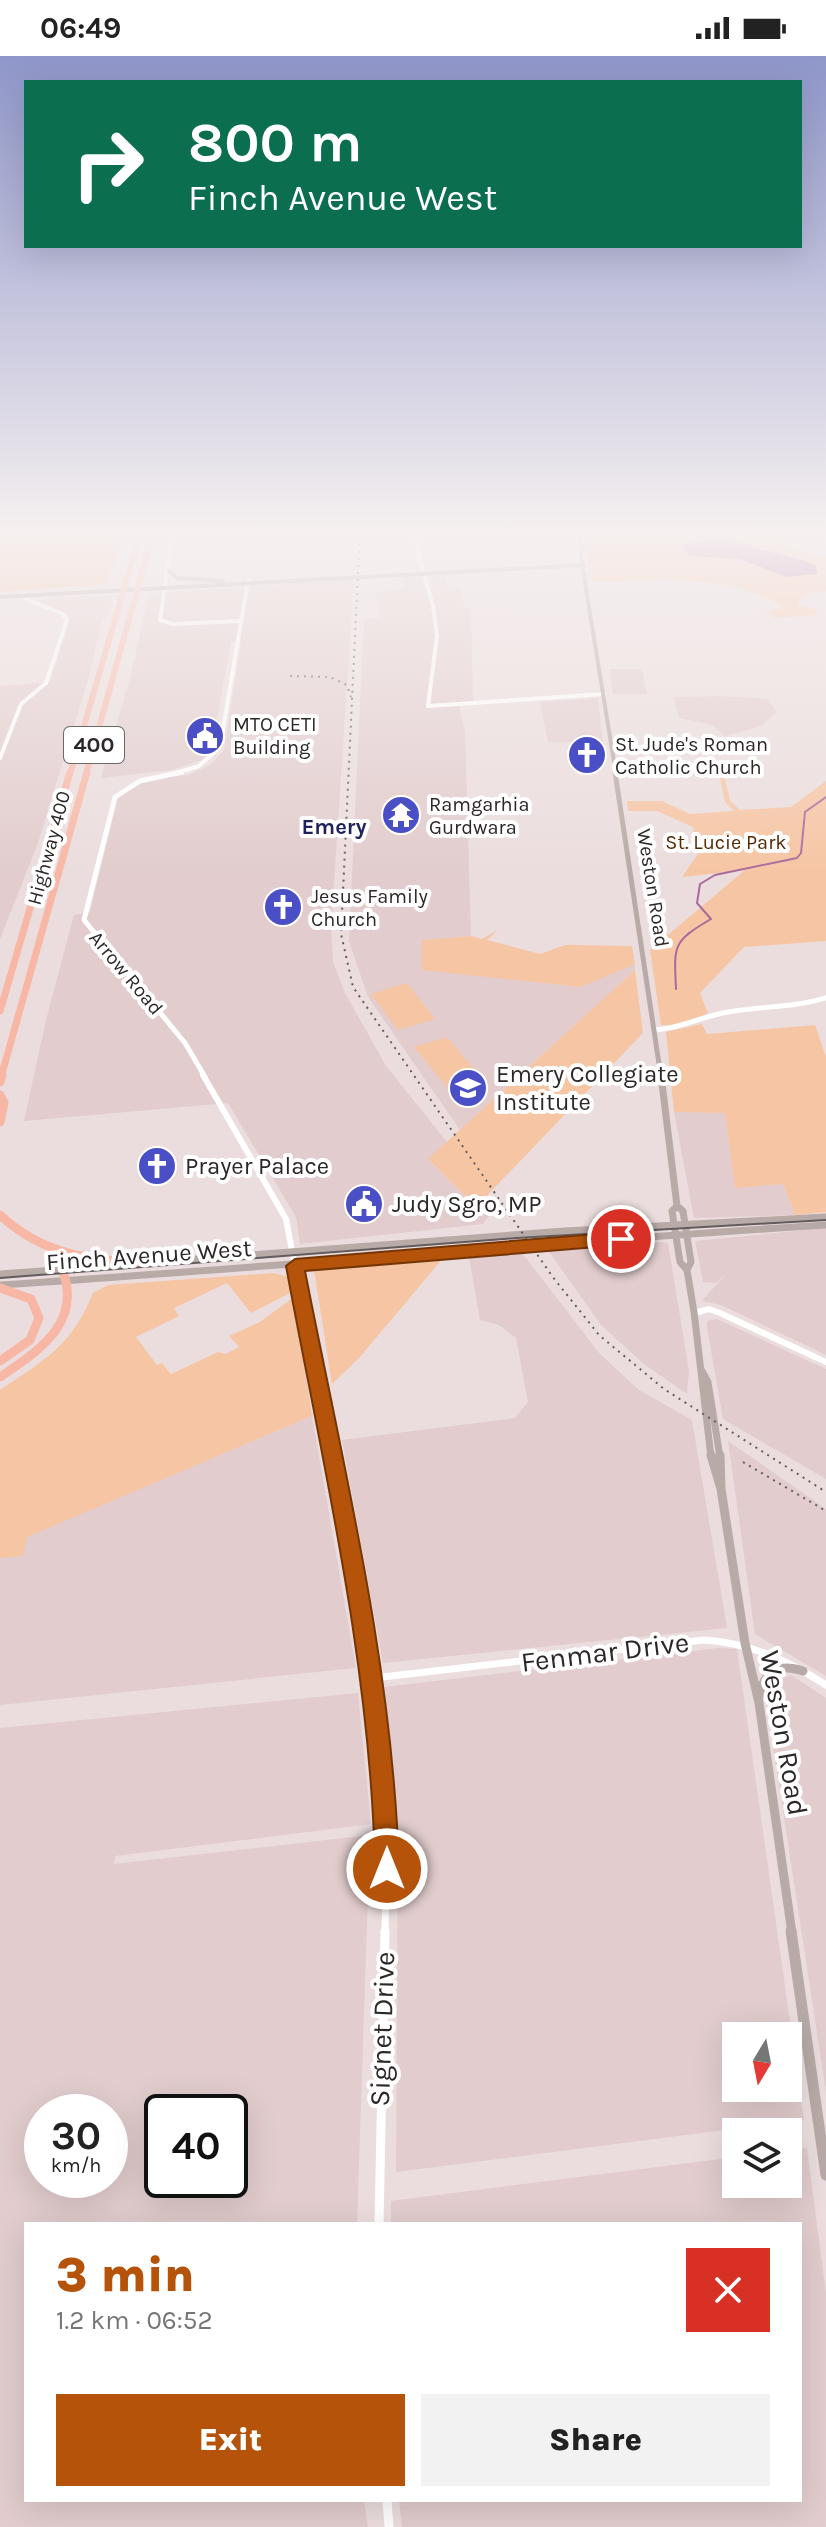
<!DOCTYPE html>
<meta charset="utf-8">
<style>
:root{--surface:#fff;--page:#f2f2f2;--text:#222;--muted:#767676;--accent:#b45309}
body{margin:0;font-family:Karla,sans-serif;background:var(--page);color:var(--text);height:100vh;display:flex;flex-direction:column;font-size:30px;white-space:nowrap}
*{box-sizing:border-box;margin:0}
p{font-size:26px;color:var(--muted)}
.icon{flex:none;width:44px;height:44px;fill:none;stroke:currentColor;stroke-width:2;stroke-linecap:round;stroke-linejoin:round}
.map{position:relative;flex:1;overflow:hidden}
.side{position:absolute;left:24px;top:2166px;width:778px;height:280px;display:flex;flex-direction:column;background:var(--surface);border-radius:0px;box-shadow:0 8px 32px #0002}
.side>*{flex:none}
.guide{position:absolute;left:24px;top:24px;width:778px;height:168px;border-radius:0px;box-shadow:0 8px 32px #0002;background:#0b6e4f;color:#fff;overflow:hidden}
.needle{width:52px;rotate:190deg}
.tools{position:absolute;left:722px;top:1966px;display:grid;gap:16px}
.tools a{display:grid;place-items:center;width:80px;height:80px;border-radius:0px;background:var(--surface);box-shadow:0 8px 32px #0002;font-size:40px}
.speed{position:absolute;left:24px;top:2038px;display:flex;gap:16px;font-size:40px;font-weight:700;text-align:center}
.speed>*{display:grid;place-content:center;width:104px;height:104px;border-radius:50%;background:var(--surface);box-shadow:0 8px 32px #0002;line-height:1}
.speed small{font-size:20px;font-weight:400}
.speed .limit{border:4px solid #111;border-radius:12px;background:#fff;color:#111}
.pin{position:absolute;display:grid;place-items:center;width:68px;height:68px;color:#fff;margin:-34px;border:4px solid #fff;border-radius:50%;box-shadow:0 2px 8px #0007}
.me{position:absolute;width:88px;margin:-44px;rotate:0deg;stroke-linejoin:round;filter:drop-shadow(0 0 6px #0008)}
.turn{display:flex;align-items:center;gap:28px;height:168px;padding:0 32px;font-size:36px}
.turn .icon{width:104px;height:104px;stroke-width:2.5}
.turn b{display:block;font-size:56px;line-height:68px}
.round{display:grid;place-items:center;flex:none;width:84px;height:84px;border-radius:0px;background:var(--page)}
.head{display:flex;align-items:center;justify-content:space-between;height:136px;padding:0 32px}
h1{font-size:48px;font-weight:800;line-height:60px;color:var(--accent)}
.action{display:flex;gap:16px;margin-top:auto;padding:16px 32px}
.action a{flex:1;height:92px;border-radius:0px;background:var(--accent);color:#fff;font-size:32px;font-weight:800;line-height:92px;text-align:center}
.action a+a{background:var(--page);color:var(--text)}
.status{display:flex;justify-content:space-between;align-items:center;height:56px;padding:0 40px;background:var(--surface);direction:ltr}
.status svg{height:22px;fill:currentColor}
.map>svg:first-child{display:block}
.built{fill:#e2cccd;fill-rule:evenodd}
.green{fill:#f6c5a3}
.water{fill:#aa6a9b}
.lines{fill:none;stroke-linecap:round;stroke-linejoin:round}
.stream{stroke:#aa6a9b;stroke-width:2}
.tertiary-far4{stroke:#fff;stroke-width:4}
.tertiary-far3{stroke:#fff;stroke-width:5}
.tertiary-far2{stroke:#fff;stroke-width:6}
.tertiary-far1{stroke:#fff;stroke-width:7}
.tertiary{stroke:#fff;stroke-width:9}
.secondary-far4{stroke:#b8aaa6;stroke-width:4}
.secondary-far3{stroke:#b8aaa6;stroke-width:5}
.secondary-far2{stroke:#b8aaa6;stroke-width:7}
.secondary-far1{stroke:#b8aaa6;stroke-width:9}
.secondary{stroke:#b8aaa6;stroke-width:11}
.motorway-far2{stroke:#f8b7a5;stroke-width:6}
.motorway-far1{stroke:#f8b7a5;stroke-width:7}
.motorway{stroke:#f8b7a5;stroke-width:9}
.tram{stroke:#635c5c;stroke-width:2}
.rail{stroke:#635c5c;stroke-width:2;stroke-dasharray:2 5;stroke-linecap:butt}
.route{fill:#b45309;stroke:#753606;stroke-width:2}
.labels{text-anchor:middle;dominant-baseline:central;stroke-width:8;stroke-linejoin:round;paint-order:stroke}
.far-poi-label{font-size:20px;fill:#2d2828;stroke:#fff;text-anchor:start}
.far-park-label{font-size:20px;fill:#552901;stroke:#fff}
.far-street-label{font-size:20px;fill:#2d2828;stroke:#fff}
.shield{fill:#fff;stroke:#6c6868;stroke-width:2}
.shield-label{font-size:22px;font-weight:bold;fill:#2d2828}
.far-neighbourhood-label{font-size:22px;font-weight:bold;fill:#1f215a;stroke:#fff}
.poi-label{font-size:24px;fill:#2d2828;stroke:#fff;text-anchor:start}
.street-label{font-size:24px;fill:#2d2828;stroke:#fff}
.near-street-label{font-size:28px;fill:#2d2828;stroke:#fff}
</style>
<div class="status"><b>06:49</b><svg viewBox="0 0 49 12"><path d="M0 12V9h3v3zM5 12V6h3v6zM10 12V3h3v9zM15 12V0h3v12zM26 1h20v11H26zM47 4h2v5h-2z"/></svg></div>
<div class="map">
<svg width="826" height="2471" viewBox="0 0 826 2471">
<rect width="100%" height="100%" fill="#ebdddd"/>
<path class="built" d="M 445,519 L 449,531 L 459,531 L 465,552 L 471,552 L 473,648 L 459,650 L 465,675 L 471,880 L 422,884 L 473,917 L 515,924 L 581,931 L 624,911 L 635,908 L 635,914 L 460,1074 L 368,941 L 349,885 L 364,563 L 380,562 L 376,536 L 405,533 L 402,521 L 420,521 L 425,532 L 433,532 L 430,521 Z
M 354,523 L 331,872 L 333,906 L 345,937 L 386,1010 L 447,1086 L 428,1104 L 489,1160 L 483,1168 L 300,1188 L 296,1161 L 228,1047 L 24,1065 L 46,964 L 74,859 L 90,856 L 118,742 L 129,731 L 154,722 L 188,719 L 210,709 L 224,694 L 241,586 L 231,586 L 211,697 L 202,704 L 171,714 L 101,722 L 130,622 L 149,538 Z
M 68,540 L 114,541 L 109,558 L 102,563 L 88,624 L 38,787 L 0,883 L 0,630 L 50,626 L 71,560 L 36,545 Z
M 609,613 L 642,613 L 647,638 L 613,638 Z
M 720,640 L 767,643 L 777,656 L 761,670 L 725,680 L 713,669 L 679,662 L 673,641 Z
M 598,642 L 603,687 L 548,686 L 540,646 Z
M 674,1056 L 725,1057 L 735,1131 L 783,1128 L 795,1159 L 694,1162 Z
M 826,1172 L 826,1299 L 721,1249 L 702,1245 L 725,1219 L 716,1227 L 703,1226 L 695,1185 Z
M 664,1186 L 668,1187 L 689,1315 L 687,1338 L 644,1308 L 601,1269 L 547,1193 Z
M 522,1197 L 600,1298 L 639,1334 L 692,1364 L 727,1572 L 383,1607 L 342,1384 L 515,1362 L 528,1346 L 516,1282 L 499,1269 L 480,1264 L 469,1201 Z
M 717,1263 L 826,1313 L 826,1423 L 723,1363 L 707,1271 L 707,1265 Z
M 312,1360 L 356,1612 L 0,1649 L 0,1502 L 22,1500 L 26,1481 Z
M 728,1385 L 826,1453 L 826,1620 L 755,1578 Z
M 718,1592 L 737,1593 L 804,2064 L 396,2116 L 398,1784 L 384,1631 ZM 736,1980 L 788,1980 L 788,2032 L 736,2032 Z
M 791,1619 L 826,1642 L 826,2036 L 765,1637 L 773,1624 Z
M 358,1637 L 371,1768 L 115,1800 L 114,1808 L 370,1779 L 357,2168 L 26,2168 L 26,2444 L 364,2444 L 368,2471 L 0,2471 L 0,1672 ZM 42,2056 L 110,2056 L 110,2124 L 42,2124 ZM 162,2056 L 230,2056 L 230,2124 L 162,2124 Z
M 807,2092 L 826,2238 L 826,2471 L 402,2471 L 399,2444 L 800,2444 L 800,2168 L 391,2168 L 391,2145 L 736,2101 L 736,2128 L 788,2128 L 788,2094 Z"/>
<path class="green" d="M 0,474 L 125,474 L 107,528 L 0,536 Z
M 582,474 C 600,474 630,485 642,474 L 803,474 L 788,483 L 788,489 L 816,501 L 826,500 L 826,535 C 814,536 800,535 798,549 L 817,553 L 815,559 L 775,562 L 765,555 L 784,552 L 777,547 C 715,516 657,525 592,526 Z
M 720,722 L 725,723 L 730,745 L 740,754 L 791,751 L 826,725 L 826,885 L 744,891 L 700,937 L 708,957 L 682,969 L 661,969 L 650,894 L 745,814 L 682,821 L 698,798 L 693,771 L 657,755 L 628,755 L 627,745 L 662,745 L 690,758 L 734,755 L 725,746 Z
M 498,874 L 487,884 L 540,898 L 565,889 L 632,890 L 635,908 L 581,931 L 422,914 L 422,884 L 471,880 L 482,883 Z
M 635,914 L 643,977 L 476,1151 L 428,1103 Z
M 407,927 L 435,963 L 398,974 L 371,938 Z
M 702,968 L 707,978 L 815,969 L 826,1001 L 826,1156 L 795,1159 L 783,1128 L 735,1132 L 725,1057 L 674,1056 L 666,976 Z
M 447,981 L 480,1020 L 447,1031 L 414,991 Z
M 444,1201 L 359,1302 L 332,1328 L 314,1214 Z
M 274,1217 L 288,1221 L 292,1236 L 251,1257 L 227,1227 L 174,1252 L 179,1260 L 136,1281 L 157,1309 L 162,1307 L 171,1318 L 218,1296 L 226,1298 L 239,1291 L 229,1280 L 260,1266 L 294,1241 L 312,1360 L 27,1481 L 23,1500 L 0,1502 L 0,1334 C 45,1304 72,1289 93,1237 L 108,1229 Z"/>
<path class="water" d="M 723,483 L 805,505 L 816,509 L 817,518 L 787,521 L 740,503 L 690,500 L 682,492 L 684,488 Z"/>
<g class="lines">
<path class="stream" d="M 599,479 L 602,474
M 676,933 C 674,889 672,886 711,863 L 697,847 L 700,828 L 715,819 L 797,802 L 801,797 L 805,756 L 826,741"/>
<path class="tertiary-far4" d="M 173,474 L 160,564 L 172,568 L 240,565
M 415,486 L 433,550 L 437,580 L 428,650 L 604,638
M 0,702 L 21,648 L 46,627 L 67,564 L 63,558 L 26,543 L 24,538
M 173,718 L 199,710 L 220,691 L 248,525"/>
<path class="tertiary-far3" d="M 182,716 L 140,725 L 115,741 L 84,864 L 185,987 L 205,1021
M 656,974 C 682,972 703,960 728,956 C 761,950 793,952 826,942"/>
<path class="tertiary-far2" d="M 203,1019 L 286,1163 L 331,1401
M 698,1256 L 709,1253 L 720,1257 L 826,1306"/>
<path class="tertiary-far1" d="M 331,1399 L 378,1649 L 387,1775 L 385,1877
M 374,1622 L 704,1584 C 750,1587 787,1604 826,1629"/>
<path class="tertiary" d="M 379,2168 L 385,1875
M 387,2444 L 389,2471"/>
<path class="secondary-far4" d="M 576,474 L 582,489 L 581,502 L 616,718
M 169,515 L 177,522 L 223,525
M 0,541 L 584,509"/>
<path class="secondary-far3" d="M 615,716 L 661,1021"/>
<path class="secondary-far2" d="M 661,1019 L 677,1150 L 672,1155 L 680,1206 L 687,1214 L 694,1256 L 711,1401
M 677,1150 L 683,1155 L 691,1206 L 687,1214
M 146,1207 L 565,1175 L 826,1161
M 0,1218 L 126,1209
M 0,1229 C 276,1211 550,1186 826,1169
M 702,1315 L 708,1326 L 720,1401"/>
<path class="secondary-far1" d="M 711,1399 L 721,1433
M 720,1399 L 721,1433 L 745,1587 L 759,1647 L 792,1877
M 759,1641 C 764,1615 778,1607 803,1615"/>
<path class="secondary" d="M 791,1875 L 826,2119"/>
<path class="motorway-far2" d="M 70,718 L 141,474
M 86,718 L 154,474"/>
<path class="motorway-far1" d="M 0,955 L 70,716
M 1,1021 L 87,716"/>
<path class="motorway" d="M 0,1026 L 2,1019
M 0,1039 L 4,1047 L 0,1066
M 0,1159 C 44,1200 91,1204 149,1207
M 0,1232 L 31,1243 L 39,1262 L 30,1284 L 0,1305
M 0,1321 C 40,1294 83,1266 62,1213"/>
<path class="tram" d="M 0,1222 L 517,1182 L 826,1164"/>
<path class="rail" d="M 360,474 L 341,878 L 353,931 L 552,1220 L 599,1279 L 664,1333 L 826,1436
M 290,620 L 330,621 L 347,629 L 351,641
M 743,1406 L 826,1455"/>
</g>
<linearGradient id="sky" x2="0" y2="1"><stop stop-color="#8f96c9"/><stop offset="0.58" stop-color="#f6f0f0"/><stop offset="1" stop-color="#f6f0f0" stop-opacity="0"/></linearGradient>
<rect width="826" height="820" fill="url(#sky)"/>
<path class="route" d="M 621,1176 L 630,1183 L 621,1189 L 305,1215 C 344,1414 393,1611 399,1813 L 395,1822 L 387,1825 L 378,1822 L 375,1813 C 371,1609 323,1410 286,1210 L 295,1203 Z"/>
<defs>
<symbol id="civic-disc" viewBox="-11 -11 22 22"><circle r="9.5" fill="#4b4fc5" stroke="#fff"/><path d="M-.6-6.5H3V-4.5H.6V-3L4-1V1h2V6H-6V1h2V-1L-.6-3ZM-1.2 2.5V6h2.4V2.5Z" fill="#fff"/></symbol>
<symbol id="church-disc" viewBox="-11 -11 22 22"><circle r="9.5" fill="#4b4fc5" stroke="#fff"/><path d="M-1.2-6h2.4v3.5h3.3v2.4h-3.3V6h-2.4V-.1h-3.3v-2.4h3.3Z" fill="#fff"/></symbol>
<symbol id="temple-disc" viewBox="-11 -11 22 22"><circle r="9.5" fill="#4b4fc5" stroke="#fff"/><path d="M0-6L5-2H3V0L6.5 2.5H4V6H1.5V3h-3V6H-4V2.5H-6.5L-3 0V-2H-5Z" fill="#fff"/></symbol>
<symbol id="school-disc" viewBox="-11 -11 22 22"><circle r="9.5" fill="#4b4fc5" stroke="#fff"/><path d="M0-5L7-2L0 1L-7-2ZM-4 1L0 2.5L4 1V4Q0 6-4 4Z" fill="#fff"/></symbol>
</defs>
<g fill-rule="evenodd">
<use href="#civic-disc" x="183" y="658" width="44" height="44"/>
<use href="#church-disc" x="565" y="677" width="44" height="44"/>
<use href="#temple-disc" x="379" y="737" width="44" height="44"/>
<use href="#church-disc" x="261" y="829" width="44" height="44"/>
<use href="#school-disc" x="446" y="1010" width="44" height="44"/>
<use href="#church-disc" x="135" y="1088" width="44" height="44"/>
<use href="#civic-disc" x="342" y="1126" width="44" height="44"/>
</g>
<g class="labels">
<g class="far-poi-label">
<text x="233" y="668">MTO CETI<tspan x="233" dy="23">Building</tspan></text>
<text x="615" y="688">St. Jude's Roman<tspan x="615" dy="23">Catholic Church</tspan></text>
<text x="429" y="748">Ramgarhia<tspan x="429" dy="23">Gurdwara</tspan></text>
<text x="311" y="840">Jesus Family<tspan x="311" dy="23">Church</tspan></text>
</g>
<g class="far-park-label">
<text x="726" y="786">St. Lucie Park</text>
</g>
<g class="far-street-label">
<text transform="translate(49 792) rotate(-75)">Highway 400</text>
<text transform="translate(653 832) rotate(81)">Weston Road</text>
<text transform="translate(126 917) rotate(50)">Arrow Road</text>
</g>
<rect class="shield" x="64" y="671" width="60" height="36" rx="6"/>
<g class="shield-label">
<text x="94" y="689">400</text>
</g>
<g class="far-neighbourhood-label">
<text x="334" y="771">Emery</text>
</g>
<g class="poi-label">
<text x="496" y="1018">Emery Collegiate<tspan x="496" dy="28">Institute</tspan></text>
<text x="185" y="1110">Prayer Palace</text>
<text x="392" y="1148">Judy Sgro, MP</text>
</g>
<g class="street-label">
<text transform="translate(149 1199) rotate(-4)">Finch Avenue West</text>
</g>
<g class="near-street-label">
<text transform="translate(605 1596) rotate(-7)">Fenmar Drive</text>
<text transform="translate(784 1677) rotate(80)">Weston Road</text>
<text transform="translate(382 1973) rotate(-88)">Signet Drive</text>
</g>
</g>
</svg>
<div class="tools">
<a><svg class="needle" viewBox="-14 -14 28 28"><path d="M0-13l5 13h-10z" fill="#e53935"/><path d="M0 13l5-13h-10z" fill="#767676"/></svg></a>
<a><svg class="icon" aria-label="layers" viewBox="0 0 24 24"><path d="M12 4l9 5-9 5-9-5zM3 14l9 5 9-5"/></svg></a>
</div>
<div class="speed"><div>30<small>km/h</small></div><div class="limit">40</div></div>
<div class="pin" style="left:621px;top:1183px;background:#d93025"><svg class="icon" aria-label="arrive" viewBox="0 0 24 24"><path d="M6 21V4h12l-3 4 3 4H6"/></svg></div>
<svg class="me" style="left:387px;top:1813px" viewBox="-20 -20 40 40"><circle r="17" fill="#b45309" stroke="#fff" stroke-width="3"/><path d="M0-11L8 9 0 5-8 9z" fill="#fff"/></svg>
<div class="guide">
<div class="turn"><svg class="icon" aria-label="right" viewBox="0 0 24 24"><path d="M7 20v-9h11M14 6l5 5-5 5"/></svg><div><b>800 m</b>Finch Avenue West</div></div>
</div>
<section class="side">
<div class="head"><div><h1>3 min</h1><p>1.2 km · 06:52</p></div><a class="round" style="background:#d93025;color:#fff"><svg class="icon" aria-label="close" viewBox="0 0 24 24"><path d="M6 6l12 12M18 6L6 18"/></svg></a></div>
<div class="action"><a>Exit</a><a>Share</a></div>
</section>
</div>
